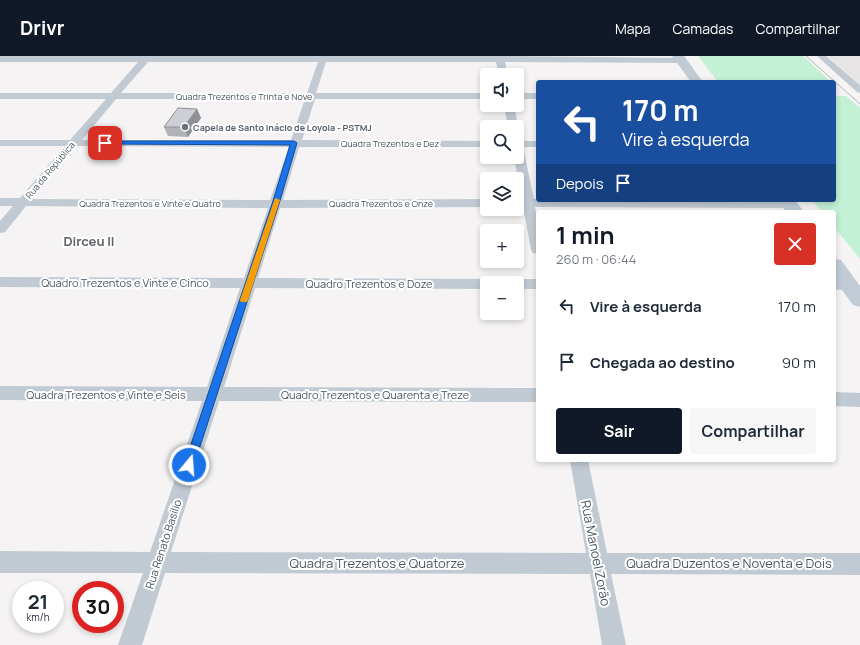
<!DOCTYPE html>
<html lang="pt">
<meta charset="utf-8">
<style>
:root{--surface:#fff;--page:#f6f6f7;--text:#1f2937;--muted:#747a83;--accent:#111827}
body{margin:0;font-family:Manrope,sans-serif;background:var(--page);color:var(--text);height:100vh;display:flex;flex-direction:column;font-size:15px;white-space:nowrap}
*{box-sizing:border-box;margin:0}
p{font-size:13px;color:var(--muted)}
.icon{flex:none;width:22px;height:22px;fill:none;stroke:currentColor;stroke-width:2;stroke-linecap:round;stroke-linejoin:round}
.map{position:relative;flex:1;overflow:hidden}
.sheet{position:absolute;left:536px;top:154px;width:300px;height:252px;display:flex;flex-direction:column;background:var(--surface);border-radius:4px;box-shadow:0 2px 6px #0003}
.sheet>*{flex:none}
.banner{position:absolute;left:536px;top:24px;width:300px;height:122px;border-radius:4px;box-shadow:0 2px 6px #0003;background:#1a4fa0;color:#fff;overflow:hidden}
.fabs{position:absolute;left:480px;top:12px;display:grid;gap:8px}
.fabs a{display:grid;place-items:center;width:44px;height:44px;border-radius:4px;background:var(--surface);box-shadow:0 2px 6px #0003;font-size:20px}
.speed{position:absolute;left:12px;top:525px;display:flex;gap:8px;font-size:20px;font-weight:700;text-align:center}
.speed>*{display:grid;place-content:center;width:52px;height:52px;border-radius:50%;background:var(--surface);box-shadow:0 2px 6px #0003;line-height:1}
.speed small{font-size:10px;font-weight:400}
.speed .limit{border:6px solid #d22;background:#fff;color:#111}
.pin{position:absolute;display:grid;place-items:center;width:34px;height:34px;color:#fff;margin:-17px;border-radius:8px;box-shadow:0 2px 6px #0006}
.me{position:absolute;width:44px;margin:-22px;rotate:18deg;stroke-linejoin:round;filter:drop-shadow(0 0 3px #0008)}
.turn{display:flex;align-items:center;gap:14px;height:84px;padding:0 20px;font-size:18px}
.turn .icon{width:52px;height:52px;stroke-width:2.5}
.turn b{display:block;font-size:28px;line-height:34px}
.then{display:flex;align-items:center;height:38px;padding:0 20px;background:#0003;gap:8px;font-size:15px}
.round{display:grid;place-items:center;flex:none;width:42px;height:42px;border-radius:4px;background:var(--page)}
.summary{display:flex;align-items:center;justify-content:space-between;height:68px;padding:0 20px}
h1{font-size:24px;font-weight:700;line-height:30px;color:var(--accent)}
.cta{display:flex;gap:8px;margin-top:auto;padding:8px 20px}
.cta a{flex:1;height:46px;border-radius:4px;background:var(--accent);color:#fff;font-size:16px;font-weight:700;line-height:46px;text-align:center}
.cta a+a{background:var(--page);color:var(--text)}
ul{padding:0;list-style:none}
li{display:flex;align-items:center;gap:12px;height:56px;padding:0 20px}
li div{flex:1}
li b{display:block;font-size:15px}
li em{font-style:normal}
header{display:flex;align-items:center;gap:24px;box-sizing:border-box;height:56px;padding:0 20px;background:var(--accent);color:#fff}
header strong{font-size:19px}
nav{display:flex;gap:22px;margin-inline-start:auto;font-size:14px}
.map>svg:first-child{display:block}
.education{fill:#e6e4e5}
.green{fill:#c3f1d5}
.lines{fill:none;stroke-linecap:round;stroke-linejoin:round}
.minor{fill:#c1cad2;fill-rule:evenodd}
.secondary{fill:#c1cbd6;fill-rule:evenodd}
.tram{stroke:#b5b8bd;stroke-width:1}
.wall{fill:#b0b2b7}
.shaded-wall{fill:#909195}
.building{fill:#cdcfd5;stroke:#909195}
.route{fill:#1a73e8;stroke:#114b97}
.slow{fill:#f59e0b}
.worship-dot{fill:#6b7280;stroke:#fff;stroke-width:1.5}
.labels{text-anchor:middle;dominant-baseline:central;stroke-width:4;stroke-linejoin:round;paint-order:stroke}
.far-street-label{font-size:9px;fill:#4a5661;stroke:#fff}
.far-worship-label{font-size:9px;font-weight:bold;fill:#5b616d;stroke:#fff;text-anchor:start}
.street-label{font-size:11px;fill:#4a5661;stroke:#fff}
.quarter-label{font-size:13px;font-weight:bold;fill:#5f6368;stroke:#fff}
.near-street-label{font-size:13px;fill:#4a5661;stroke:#fff}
</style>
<header>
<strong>Drivr</strong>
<nav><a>Mapa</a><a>Camadas</a><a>Compartilhar</a></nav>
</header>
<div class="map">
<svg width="860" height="589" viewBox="0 0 860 589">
<rect width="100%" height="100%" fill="#f5f3f3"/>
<path class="education" d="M 828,0 L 860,0 L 860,28 L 834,6 Z"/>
<path class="green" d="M 698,0 L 803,0 L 831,26 L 718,26 Z
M 834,40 L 846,40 L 860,52 L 860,203 L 834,171 L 834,156 L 822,156 L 812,144 L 834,144 Z"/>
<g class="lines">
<path class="minor" d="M 0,0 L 503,0 L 683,2 L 683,6 L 680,7 L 505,6 L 507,19 L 499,19 L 496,6 L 326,6 L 316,37 L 487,37 L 487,43 L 315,43 L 302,84 L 487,85 L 487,91 L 299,91 L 283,144 L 487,143 L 487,151 L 280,152 L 258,222 L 487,223 L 494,227 L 487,227 L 487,233 L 255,232 L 224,331 L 538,332 L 538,346 L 219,345 L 171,496 L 586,497 L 570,404 L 588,404 L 607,497 L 860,497 L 860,519 L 611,518 L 626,589 L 602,589 L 590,518 L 165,517 L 142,589 L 118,589 L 143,517 L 0,517 L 0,495 L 150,496 L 202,345 L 0,344 L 0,330 L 207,331 L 240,232 L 0,231 L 0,221 L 244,222 L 268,152 L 26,150 L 5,176 L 0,177 L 0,165 L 13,150 L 0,150 L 0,142 L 20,142 L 65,90 L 0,90 L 0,84 L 70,84 L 106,43 L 0,43 L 0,37 L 111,37 L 138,6 L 0,6 ZM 148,6 L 318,6 L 307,37 L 121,37 ZM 116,43 L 305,43 L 291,84 L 82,84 ZM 76,90 L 289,91 L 270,144 L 33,143 Z
M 817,0 L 826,0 L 860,29 L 860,37 L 857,36 Z
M 517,37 L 538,37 L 538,43 L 517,43 Z
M 504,49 L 514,49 L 518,71 L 517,73 L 517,71 L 508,71 Z
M 517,85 L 538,85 L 538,91 L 523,91 L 534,143 L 789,144 L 795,148 L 789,152 L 535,151 L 538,163 L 538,198 L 533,197 L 531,194 L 523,151 L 517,151 L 517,143 L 522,143 L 514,101 L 517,101 Z
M 517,223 L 538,223 L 538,233 L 517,233 L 517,227 L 510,227 Z
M 834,224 L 853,225 L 855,229 L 853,233 L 834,234 Z
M 834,336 L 860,337 L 860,351 L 834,350 Z"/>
<path class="secondary" d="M 672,0 L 684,0 L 703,26 L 691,26 Z
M 778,144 L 795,144 L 804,156 L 786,156 Z
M 834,203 L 841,204 L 860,230 L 860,251 L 853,249 L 834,223 Z"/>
<path class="tram" d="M 806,0 L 860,48"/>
</g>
<path class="wall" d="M 197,53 L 201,62 L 188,81 L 168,80 L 164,71 Z"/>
<path class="shaded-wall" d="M 197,53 L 201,62 L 188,81 L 184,71 Z"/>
<path class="building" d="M 178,52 L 197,53 L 184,71 L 164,71 Z"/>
<path class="route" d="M 103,85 L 294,85 L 297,87 L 279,148 L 194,409 L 193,412 L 189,414 L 185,412 L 184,409 L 272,148 L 290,89 L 105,88 L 102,87 Z"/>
<path class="slow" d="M 275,142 L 280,144 L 248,244 L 247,246 L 241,246 L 240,244 Z"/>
<circle class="worship-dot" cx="185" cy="71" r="4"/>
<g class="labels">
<g class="far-street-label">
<text x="244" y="40">Quadra Trezentos e Trinta e Nove</text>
<text x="390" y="87">Quadra Trezentos e Dez</text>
<text transform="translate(50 114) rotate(-50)">Rua da República</text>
<text x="150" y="147">Quadra Trezentos e Vinte e Quatro</text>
<text x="381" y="147">Quadra Trezentos e Onze</text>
</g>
<g class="far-worship-label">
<text x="193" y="71">Capela de Santo Inácio de Loyola - PSTMJ</text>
</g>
<g class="street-label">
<text x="125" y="226">Quadro Trezentos e Vinte e Cinco</text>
<text x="369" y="227">Quadro Trezentos e Doze</text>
<text x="106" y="338">Quadra Trezentos e Vinte e Seis</text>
<text x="375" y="338">Quadro Trezentos e Quarenta e Treze</text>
<text transform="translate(163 488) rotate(-72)">Rua Renato Basílio</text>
</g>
<g class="quarter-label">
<text x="89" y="185">Dirceu II</text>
</g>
<g class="near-street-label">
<text transform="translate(596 497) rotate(79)">Rua Manoel Zorão</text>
<text x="377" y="507">Quadra Trezentos e Quatorze</text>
<text x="729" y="507">Quadra Duzentos e Noventa e Dois</text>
</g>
</g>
</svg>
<div class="fabs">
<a><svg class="icon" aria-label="sound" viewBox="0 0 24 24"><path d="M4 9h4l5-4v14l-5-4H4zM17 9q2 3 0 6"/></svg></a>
<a><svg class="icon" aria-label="search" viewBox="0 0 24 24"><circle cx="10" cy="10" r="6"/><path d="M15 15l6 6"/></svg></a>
<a><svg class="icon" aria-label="layers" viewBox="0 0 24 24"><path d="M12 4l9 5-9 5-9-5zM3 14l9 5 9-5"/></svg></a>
<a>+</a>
<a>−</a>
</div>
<div class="speed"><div>21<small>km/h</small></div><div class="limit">30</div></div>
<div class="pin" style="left:105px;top:87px;background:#d93025"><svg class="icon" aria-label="arrive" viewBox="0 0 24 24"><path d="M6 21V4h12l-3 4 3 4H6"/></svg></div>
<svg class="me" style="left:189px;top:409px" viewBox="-20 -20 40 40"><circle r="17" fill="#1a73e8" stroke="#fff" stroke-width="3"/><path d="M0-11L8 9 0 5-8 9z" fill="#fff"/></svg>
<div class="banner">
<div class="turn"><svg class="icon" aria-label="left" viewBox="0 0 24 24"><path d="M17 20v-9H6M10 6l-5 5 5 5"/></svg><div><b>170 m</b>Vire à esquerda</div></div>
<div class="then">Depois<svg class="icon" aria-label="arrive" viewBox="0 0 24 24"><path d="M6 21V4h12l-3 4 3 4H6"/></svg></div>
</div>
<section class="sheet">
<div class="summary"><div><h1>1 min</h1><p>260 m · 06:44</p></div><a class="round" style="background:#d93025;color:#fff"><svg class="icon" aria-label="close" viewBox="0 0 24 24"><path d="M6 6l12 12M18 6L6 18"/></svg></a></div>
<ul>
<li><svg class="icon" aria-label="left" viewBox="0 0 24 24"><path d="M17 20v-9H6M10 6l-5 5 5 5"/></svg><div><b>Vire à esquerda</b></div><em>170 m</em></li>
<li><svg class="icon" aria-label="arrive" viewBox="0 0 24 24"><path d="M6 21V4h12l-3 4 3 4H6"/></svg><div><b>Chegada ao destino</b></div><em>90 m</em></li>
</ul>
<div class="cta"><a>Sair</a><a>Compartilhar</a></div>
</section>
</div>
